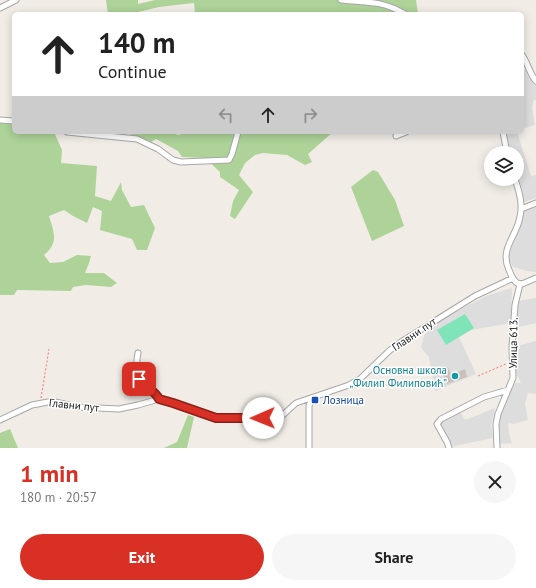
<!DOCTYPE html>
<meta charset="utf-8">
<style>
:root{--surface:#fff;--page:#f6f6f6;--text:#222;--muted:#767676;--accent:#d93025}
body{margin:0;font-family:"PT Sans",sans-serif;background:var(--page);color:var(--text);height:100vh;display:flex;flex-direction:column;font-size:15px;white-space:nowrap}
*{box-sizing:border-box;margin:0}
p{font-size:13px;color:var(--muted)}
.icon{flex:none;width:22px;height:22px;fill:none;stroke:currentColor;stroke-width:2;stroke-linecap:round;stroke-linejoin:round}
.map{position:relative;height:448px;overflow:hidden}
.side{display:flex;flex-direction:column;background:var(--surface);flex:1}
.side>*{flex:none}
.hud{position:absolute;left:12px;top:12px;width:512px;height:122px;border-radius:6px;box-shadow:0 2px 10px #0003;background:#fff;color:var(--text);overflow:hidden}
.tools{position:absolute;left:484px;top:146px;display:grid;gap:8px}
.tools a{display:grid;place-items:center;width:40px;height:40px;border-radius:50%;background:var(--surface);box-shadow:0 2px 10px #0003;font-size:20px}
.pin{position:absolute;display:grid;place-items:center;width:34px;height:34px;color:#fff;margin:-17px;border-radius:8px;box-shadow:0 2px 6px #0006}
.me{position:absolute;width:44px;margin:-22px;rotate:269deg;stroke-linejoin:round;filter:drop-shadow(0 0 3px #0008)}
.turn{display:flex;align-items:center;gap:14px;height:84px;padding:0 20px;font-size:18px}
.turn .icon{width:52px;height:52px;stroke-width:2.5}
.turn b{display:block;font-size:28px;line-height:34px}
.lanes{display:flex;align-items:center;height:38px;padding:0 20px;background:#0003;justify-content:center;gap:20px;direction:ltr}
.lanes .off{opacity:.35}
.round{display:grid;place-items:center;flex:none;width:42px;height:42px;border-radius:21px;background:var(--page)}
.head{display:flex;align-items:center;justify-content:space-between;height:68px;padding:0 20px}
h1{font-size:24px;font-weight:700;line-height:30px;color:var(--accent)}
.action{display:flex;gap:8px;margin-top:auto;padding:8px 20px}
.action a{flex:1;height:46px;border-radius:24px;background:var(--accent);color:#fff;font-size:16px;font-weight:700;line-height:46px;text-align:center}
.action a+a{background:var(--page);color:var(--text)}
.map>svg:first-child{display:block}
.residential{fill:#dedddd}
.forest{fill:#add398}
.pitch{fill:#7fe5b9}
.building{fill:#cabfb9}
.lines{fill:none;stroke-linecap:round;stroke-linejoin:round}
.minor-casing{stroke:#a7a7a7;stroke-width:7}
.path{stroke:#ff7169;stroke-width:1;stroke-dasharray:2 2;stroke-linecap:butt}
.minor{stroke:#fff;stroke-width:5}
.route-casing{stroke:#8d1f18;stroke-width:10}
.route{stroke:#d93025;stroke-width:7}
.culture-dot{fill:#0f9aa8;stroke:#fff;stroke-width:1.5}
.transit-dot{fill:#1a4fb4;stroke:#fff;stroke-width:1.5}
.labels{text-anchor:middle;dominant-baseline:central;stroke-width:3;stroke-linejoin:round;paint-order:stroke}
.street-label{font-size:11px;fill:#202020;stroke:#fff}
.culture-label{font-size:11px;fill:#0d838f;stroke:#fff;text-anchor:end}
.transit-label{font-size:11px;fill:#164399;stroke:#fff;text-anchor:start}
</style>
<div class="map">
<svg width="536" height="448" viewBox="0 0 536 448">
<rect width="100%" height="100%" fill="#f1ede6"/>
<path class="residential" d="M 525,69 L 529,78 L 536,85 L 536,100 L 534,100 L 532,107 L 535,125 L 522,129 L 522,71 Z
M 503,132 L 517,132 L 531,176 L 536,175 L 536,198 L 518,204 L 514,179 L 517,179 L 517,153 L 509,153 Z
M 536,203 L 536,272 L 527,271 L 513,267 L 507,257 L 513,240 L 519,208 Z
M 512,288 L 511,323 L 471,330 L 459,337 L 476,374 L 435,391 L 429,357 L 421,348 L 423,339 L 426,332 L 443,319 L 486,296 Z
M 536,298 L 536,323 L 515,328 L 517,301 Z
M 536,341 L 536,394 L 528,393 L 525,404 L 528,420 L 513,424 L 508,423 L 509,433 L 512,443 L 497,444 L 501,405 L 515,383 L 521,383 L 514,368 L 514,347 Z
M 495,408 L 491,425 L 493,438 L 450,447 L 440,429 L 440,420 L 459,410 L 465,420 Z"/>
<path class="forest" d="M 106,0 L 138,0 L 138,4 L 155,0 L 416,0 L 418,14 L 195,14 L 194,3 L 159,7 L 130,14 L 108,14 Z
M 1,122 L 14,124 L 14,132 L 54,132 L 62,150 L 61,163 L 97,166 L 95,196 L 111,201 L 121,182 L 122,190 L 131,207 L 144,205 L 155,228 L 147,250 L 137,250 L 132,239 L 100,230 L 102,211 L 93,207 L 87,223 L 73,216 L 64,210 L 49,216 C 54,232 59,243 44,255 L 50,263 L 63,262 L 77,255 L 91,256 L 89,263 L 85,273 L 104,273 L 117,283 L 111,287 L 86,285 L 73,287 L 71,291 L 17,290 L 14,295 L 0,295 L 0,123 Z
M 109,132 L 172,132 L 178,135 L 189,132 L 333,132 L 308,154 L 312,162 L 305,165 L 287,155 L 263,153 L 255,155 L 245,163 L 239,175 L 253,192 L 235,219 L 230,216 L 233,201 L 239,190 L 220,177 L 220,172 L 205,158 L 182,157 L 178,151 L 156,139 L 151,142 L 130,134 Z
M 373,170 L 378,172 L 395,200 L 404,226 L 372,241 L 351,187 Z
M 188,415 L 194,417 L 187,448 L 164,448 L 177,442 Z
M 10,429 L 18,448 L 0,448 L 0,433 Z"/>
<path class="pitch" d="M 465,314 L 474,328 L 446,345 L 437,330 Z"/>
<path class="building" d="M 448,367 L 451,375 L 465,369 L 467,377 L 447,384 L 441,370 Z"/>
<g class="lines">
<defs>
<path id="minor" d="M 341,0 C 368,3 381,0 405,14
M 0,8 L 16,0
M 522,55 C 528,63 529,73 536,81
M 0,120 L 14,121
M 67,132 L 137,139 L 158,149 L 173,160 L 181,162 L 229,160 L 232,154 L 238,132
M 503,132 L 507,153
M 396,136 L 406,132
M 515,179 C 518,189 522,198 521,209 C 521,213 520,217 519,221 C 514,239 500,250 509,270 C 511,275 513,280 517,283 L 522,284 L 536,278
M 521,209 L 536,203
M 138,353 C 136,363 135,380 145,387 C 150,391 157,393 159,399
M 0,420 L 32,405 L 48,402 L 55,402 L 78,407 L 119,409 L 138,405 L 159,399 L 173,403 L 216,418 L 276,418 L 284,414 L 296,403 L 349,385 L 360,379 L 389,351 L 401,342 L 475,296 L 513,278
M 309,448 L 309,406 L 312,398
M 449,448 L 447,442 L 437,424 L 441,419 L 484,397 L 508,390
M 497,448 L 496,424 L 498,414 L 513,378 L 512,347 L 515,305 L 520,284"/>
</defs>
<use href="#minor" class="minor-casing"/>
<path class="path" d="M 478,376 L 508,363
M 41,398 L 49,349"/>
<use href="#minor" class="minor"/>
</g>
<g class="lines">
<defs>
<path id="route" d="M 139,379 C 144,388 155,390 159,399 L 173,403 L 216,418 L 263,418"/>
</defs>
<use href="#route" class="route-casing"/>
<use href="#route" class="route"/>
</g>
<circle class="culture-dot" cx="455" cy="376" r="4"/>
<rect class="transit-dot" x="311" y="396" width="8" height="8" rx="2"/>
<g class="labels">
<g class="street-label">
<text transform="translate(414 334) rotate(-34)">Главни пут</text>
<text transform="translate(513 343) rotate(-89)">Улица 613.</text>
<text transform="translate(74 405) rotate(6)">Главни пут</text>
</g>
<g class="culture-label">
<text x="447" y="370">Основна школа<tspan x="447" dy="13">„Филип Филиповић”</tspan></text>
</g>
<g class="transit-label">
<text x="323" y="400">Лозница</text>
</g>
</g>
</svg>
<div class="tools">
<a><svg class="icon" aria-label="layers" viewBox="0 0 24 24"><path d="M12 4l9 5-9 5-9-5zM3 14l9 5 9-5"/></svg></a>
</div>
<div class="pin" style="left:139px;top:379px;background:#d93025"><svg class="icon" aria-label="arrive" viewBox="0 0 24 24"><path d="M6 21V4h12l-3 4 3 4H6"/></svg></div>
<svg class="me" style="left:263px;top:418px" viewBox="-20 -20 40 40"><circle r="19" fill="#fff"/><path d="M0-13L10 11 0 6-10 11z" fill="#d93025"/></svg>
<div class="hud">
<div class="turn"><svg class="icon" aria-label="ahead" viewBox="0 0 24 24"><path d="M12 20V5M6 11l6-6 6 6"/></svg><div><b>140 m</b>Continue</div></div>
<div class="lanes"><svg class="icon off" aria-label="left" viewBox="0 0 24 24"><path d="M17 20v-9H6M10 6l-5 5 5 5"/></svg><svg class="icon" aria-label="ahead" viewBox="0 0 24 24"><path d="M12 20V5M6 11l6-6 6 6"/></svg><svg class="icon off" aria-label="right" viewBox="0 0 24 24"><path d="M7 20v-9h11M14 6l5 5-5 5"/></svg></div>
</div>
</div>
<section class="side">
<div class="head"><div><h1>1 min</h1><p>180 m · 20:57</p></div><a class="round"><svg class="icon" aria-label="close" viewBox="0 0 24 24"><path d="M6 6l12 12M18 6L6 18"/></svg></a></div>
<div class="action"><a>Exit</a><a>Share</a></div>
</section>
